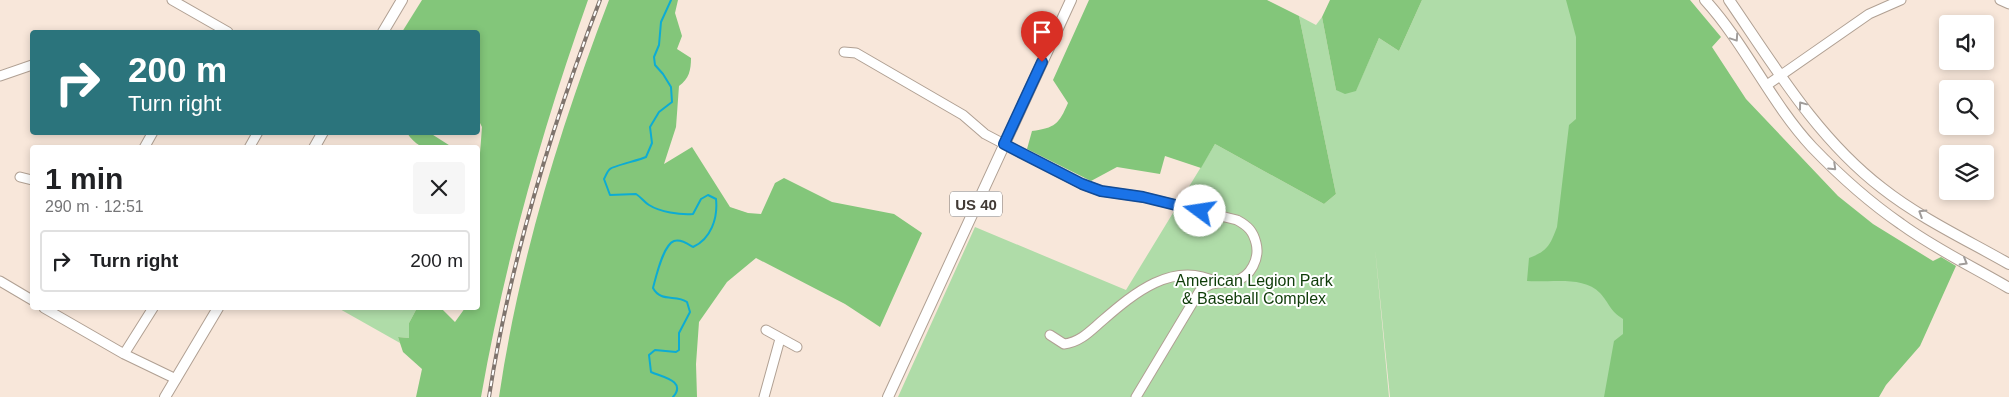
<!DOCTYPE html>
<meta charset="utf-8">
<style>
:root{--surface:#fff;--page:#f6f6f6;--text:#202124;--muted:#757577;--line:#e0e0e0}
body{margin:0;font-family:Arial,sans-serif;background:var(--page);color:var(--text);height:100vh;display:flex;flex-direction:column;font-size:19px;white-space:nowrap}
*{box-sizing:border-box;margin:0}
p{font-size:16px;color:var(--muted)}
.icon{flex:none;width:28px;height:28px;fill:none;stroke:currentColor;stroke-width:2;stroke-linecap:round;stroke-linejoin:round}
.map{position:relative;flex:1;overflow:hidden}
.sheet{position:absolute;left:30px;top:145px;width:450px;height:165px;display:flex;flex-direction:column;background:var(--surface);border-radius:5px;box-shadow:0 2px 8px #0003}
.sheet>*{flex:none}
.banner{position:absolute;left:30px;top:30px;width:450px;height:105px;border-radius:5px;box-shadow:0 2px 8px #0003;background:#2b747c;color:#fff;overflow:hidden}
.tools{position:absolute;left:1939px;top:15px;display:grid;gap:10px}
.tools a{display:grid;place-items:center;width:55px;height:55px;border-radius:5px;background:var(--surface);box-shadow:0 2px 8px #0003;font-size:25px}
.pin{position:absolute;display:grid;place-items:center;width:42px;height:42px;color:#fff;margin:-51px -21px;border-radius:50% 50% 50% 0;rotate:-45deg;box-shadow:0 0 5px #0007}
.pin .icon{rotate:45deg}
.me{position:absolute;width:55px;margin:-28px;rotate:284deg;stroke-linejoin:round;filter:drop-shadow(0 0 4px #0008)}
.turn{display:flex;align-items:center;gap:18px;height:105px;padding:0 15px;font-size:22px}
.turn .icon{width:65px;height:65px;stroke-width:2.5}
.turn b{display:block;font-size:35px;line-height:42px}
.round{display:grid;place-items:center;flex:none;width:52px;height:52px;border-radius:5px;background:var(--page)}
.overview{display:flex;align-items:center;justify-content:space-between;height:85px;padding:0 15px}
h1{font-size:30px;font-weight:700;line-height:38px}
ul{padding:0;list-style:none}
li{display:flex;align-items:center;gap:15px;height:62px;margin:0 10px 8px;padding:0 5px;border:2px solid var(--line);border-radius:5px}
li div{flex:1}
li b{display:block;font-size:19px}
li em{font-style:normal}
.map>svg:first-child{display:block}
.green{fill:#afdca8}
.forest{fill:#83c67a}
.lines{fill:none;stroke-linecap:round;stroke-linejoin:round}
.stream{stroke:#0dacd3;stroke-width:2}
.minor-casing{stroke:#b0a093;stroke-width:11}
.major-casing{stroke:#b0a093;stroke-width:12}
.minor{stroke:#fff;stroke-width:9}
.major{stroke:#fff;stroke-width:10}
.rail-casing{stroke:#7f746d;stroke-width:4}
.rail{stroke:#fff;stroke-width:2;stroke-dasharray:5.5;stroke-linecap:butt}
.oneway{stroke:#a09c9a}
.route-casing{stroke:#114b97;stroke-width:12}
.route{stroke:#1a73e8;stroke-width:9}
.labels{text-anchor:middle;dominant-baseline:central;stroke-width:4;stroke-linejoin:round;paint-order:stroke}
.shield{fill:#fff;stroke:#7a7572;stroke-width:1}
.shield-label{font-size:15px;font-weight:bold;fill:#413a35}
.park-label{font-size:16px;fill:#0e3c08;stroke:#fff}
</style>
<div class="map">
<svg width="2009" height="397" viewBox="0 0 2009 397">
<rect width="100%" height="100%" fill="#f8e7da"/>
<path class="green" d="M 1422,0 L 1591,0 L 1633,251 L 1621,397 L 1390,397 L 1375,248 L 1389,397 L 898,397 L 975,227 L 1126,290 L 1215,144 L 1324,204 L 1336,194 L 1299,16 L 1316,25 L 1322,17 L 1336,90 L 1356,90 L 1379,38 L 1399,51 Z
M 338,308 L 417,308 L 409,323 L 409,338 L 398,337 L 400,343 Z"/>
<path class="forest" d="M 422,0 L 588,0 C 542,130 505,261 481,397 L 416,397 L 422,369 L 403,352 L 398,337 L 409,338 L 409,323 L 417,308 L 441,308 L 455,322 L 465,308 L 478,308 L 478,165 L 479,166 L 482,127 L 478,119 L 478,32 L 402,32 Z
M 609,0 L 678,0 L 675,13 L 682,36 L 677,49 L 691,58 C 691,70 689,79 679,86 L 676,127 L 664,164 L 692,147 L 730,207 L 748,213 L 761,214 L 775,183 L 784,178 L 832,202 L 894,214 L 922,233 L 880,327 L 845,304 L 756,258 L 727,282 L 699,322 L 696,364 L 697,397 L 499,397 C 519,261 560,128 609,0 Z
M 1089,0 L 1267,0 L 1299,16 L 1336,194 L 1324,204 L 1215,144 L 1201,168 L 1165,156 L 1160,174 L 1117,167 L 1091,181 L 1027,149 L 1032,131 C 1055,128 1059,124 1068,103 L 1053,80 Z
M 1330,0 L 1422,0 L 1399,51 L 1379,38 L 1356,91 L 1345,94 L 1336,90 L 1322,17 Z
M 1566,0 L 1690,0 L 1721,37 L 1712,47 L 1746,99 L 1838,196 L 1873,224 L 1933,261 L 1941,257 L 1956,266 L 1920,346 L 1886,385 L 1879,397 L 1604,397 L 1614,341 L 1623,334 L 1623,319 C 1609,310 1610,304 1600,293 C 1583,275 1549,283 1527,281 L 1529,258 C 1548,251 1550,245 1557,227 L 1569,125 L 1576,119 L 1576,37 Z
M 407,133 L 430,133 L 452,147 C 430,148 420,152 407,133 Z"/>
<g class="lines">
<path class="stream" d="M 671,0 L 661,22 L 659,45 L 654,57 L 655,65 L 663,74 L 671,87 L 672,102 L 659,112 L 650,127 L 652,143 L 646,157 C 640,160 613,166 610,169 C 607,171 606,176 604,179 L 610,195 L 636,194 C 641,197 644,202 649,205 C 660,212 680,215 693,214 L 701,199 L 708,195 L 716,199 C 718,218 711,239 693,247 C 688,244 681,239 674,241 C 663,245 656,277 653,288 C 661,303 676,294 687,302 L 690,312 L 679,333 L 679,350 L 676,352 L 655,350 L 649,355 L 651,372 C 662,377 687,381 673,397"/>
<defs>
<path id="minor" d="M 172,0 L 228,32
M 2000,0 L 2009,4
M 844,52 L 856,53 L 963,115 L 985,134 L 1004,144 L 1082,184 L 1101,191 L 1143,197 L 1237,220 C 1248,226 1253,231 1256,243 C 1260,258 1251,277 1235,281 C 1220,284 1211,280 1199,292 L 1136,397
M 0,76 L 32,65
M 1767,85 L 1869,14 L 1901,0
M 144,148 L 153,132
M 249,148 L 258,132
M 20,177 L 32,180
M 0,281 L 32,300
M 44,308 L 124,354 L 176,379
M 766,330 L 797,347
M 1050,335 L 1064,344 C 1081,342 1091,330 1103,320 C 1133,294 1173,260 1216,282
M 124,354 L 153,308
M 764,397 L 780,339"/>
<path id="major" d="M 1705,0 C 1746,45 1771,103 1812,147 C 1839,175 1869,202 1901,224 C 1934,248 1973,267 2009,288
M 1729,0 C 1775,67 1817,138 1882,188 C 1920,218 1967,240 2009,264
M 383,32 L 402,0
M 314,148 L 323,132
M 165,397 L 218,308
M 888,397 L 1071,0"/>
</defs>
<use href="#minor" class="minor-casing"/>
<use href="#major" class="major-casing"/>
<use href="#minor" class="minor"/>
<use href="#major" class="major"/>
<defs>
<path id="rail" d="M 489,397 C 510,261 551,128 600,0"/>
</defs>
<use href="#rail" class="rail-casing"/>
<use href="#rail" class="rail"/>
</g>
<defs><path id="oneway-chevron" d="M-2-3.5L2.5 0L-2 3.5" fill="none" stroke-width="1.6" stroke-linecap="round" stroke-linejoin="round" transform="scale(1.25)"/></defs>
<g class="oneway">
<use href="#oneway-chevron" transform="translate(1735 38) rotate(56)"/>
<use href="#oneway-chevron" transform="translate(1802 105) rotate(-127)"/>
<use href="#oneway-chevron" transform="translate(1833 167) rotate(44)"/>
<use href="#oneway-chevron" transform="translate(1922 213) rotate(-148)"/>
<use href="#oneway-chevron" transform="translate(1964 262) rotate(30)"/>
</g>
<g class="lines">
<defs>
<path id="route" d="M 1042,62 L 1004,144 L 1082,184 L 1101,191 L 1143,197 L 1200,211"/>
</defs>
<use href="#route" class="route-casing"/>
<use href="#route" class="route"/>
</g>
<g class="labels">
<rect class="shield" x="950" y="191.5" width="52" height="25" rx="4"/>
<g class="shield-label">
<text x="976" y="204">US 40</text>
</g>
<g class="park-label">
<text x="1254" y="280">American Legion Park<tspan x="1254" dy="18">&amp; Baseball Complex</tspan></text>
</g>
</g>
</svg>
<div class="tools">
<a><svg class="icon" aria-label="sound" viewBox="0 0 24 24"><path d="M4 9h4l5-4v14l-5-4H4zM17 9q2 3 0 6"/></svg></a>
<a><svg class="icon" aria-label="search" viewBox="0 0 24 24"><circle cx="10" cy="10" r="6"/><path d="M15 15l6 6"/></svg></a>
<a><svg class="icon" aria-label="layers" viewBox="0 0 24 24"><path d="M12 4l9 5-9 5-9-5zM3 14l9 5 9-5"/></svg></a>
</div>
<div class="pin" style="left:1042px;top:62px;background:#d93025"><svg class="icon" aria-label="arrive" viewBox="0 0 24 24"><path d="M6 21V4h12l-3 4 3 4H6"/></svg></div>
<svg class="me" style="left:1200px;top:211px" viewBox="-20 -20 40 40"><circle r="19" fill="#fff"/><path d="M0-13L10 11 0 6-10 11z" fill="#1a73e8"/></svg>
<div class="banner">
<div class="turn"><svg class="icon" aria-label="right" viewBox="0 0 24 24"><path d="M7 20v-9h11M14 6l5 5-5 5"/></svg><div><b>200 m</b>Turn right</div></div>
</div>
<section class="sheet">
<div class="overview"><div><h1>1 min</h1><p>290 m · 12:51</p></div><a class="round"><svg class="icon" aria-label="close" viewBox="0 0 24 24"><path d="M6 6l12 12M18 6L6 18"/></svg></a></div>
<ul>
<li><svg class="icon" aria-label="right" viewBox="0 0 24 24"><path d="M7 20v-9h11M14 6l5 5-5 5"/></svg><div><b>Turn right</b></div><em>200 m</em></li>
</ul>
</section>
</div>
